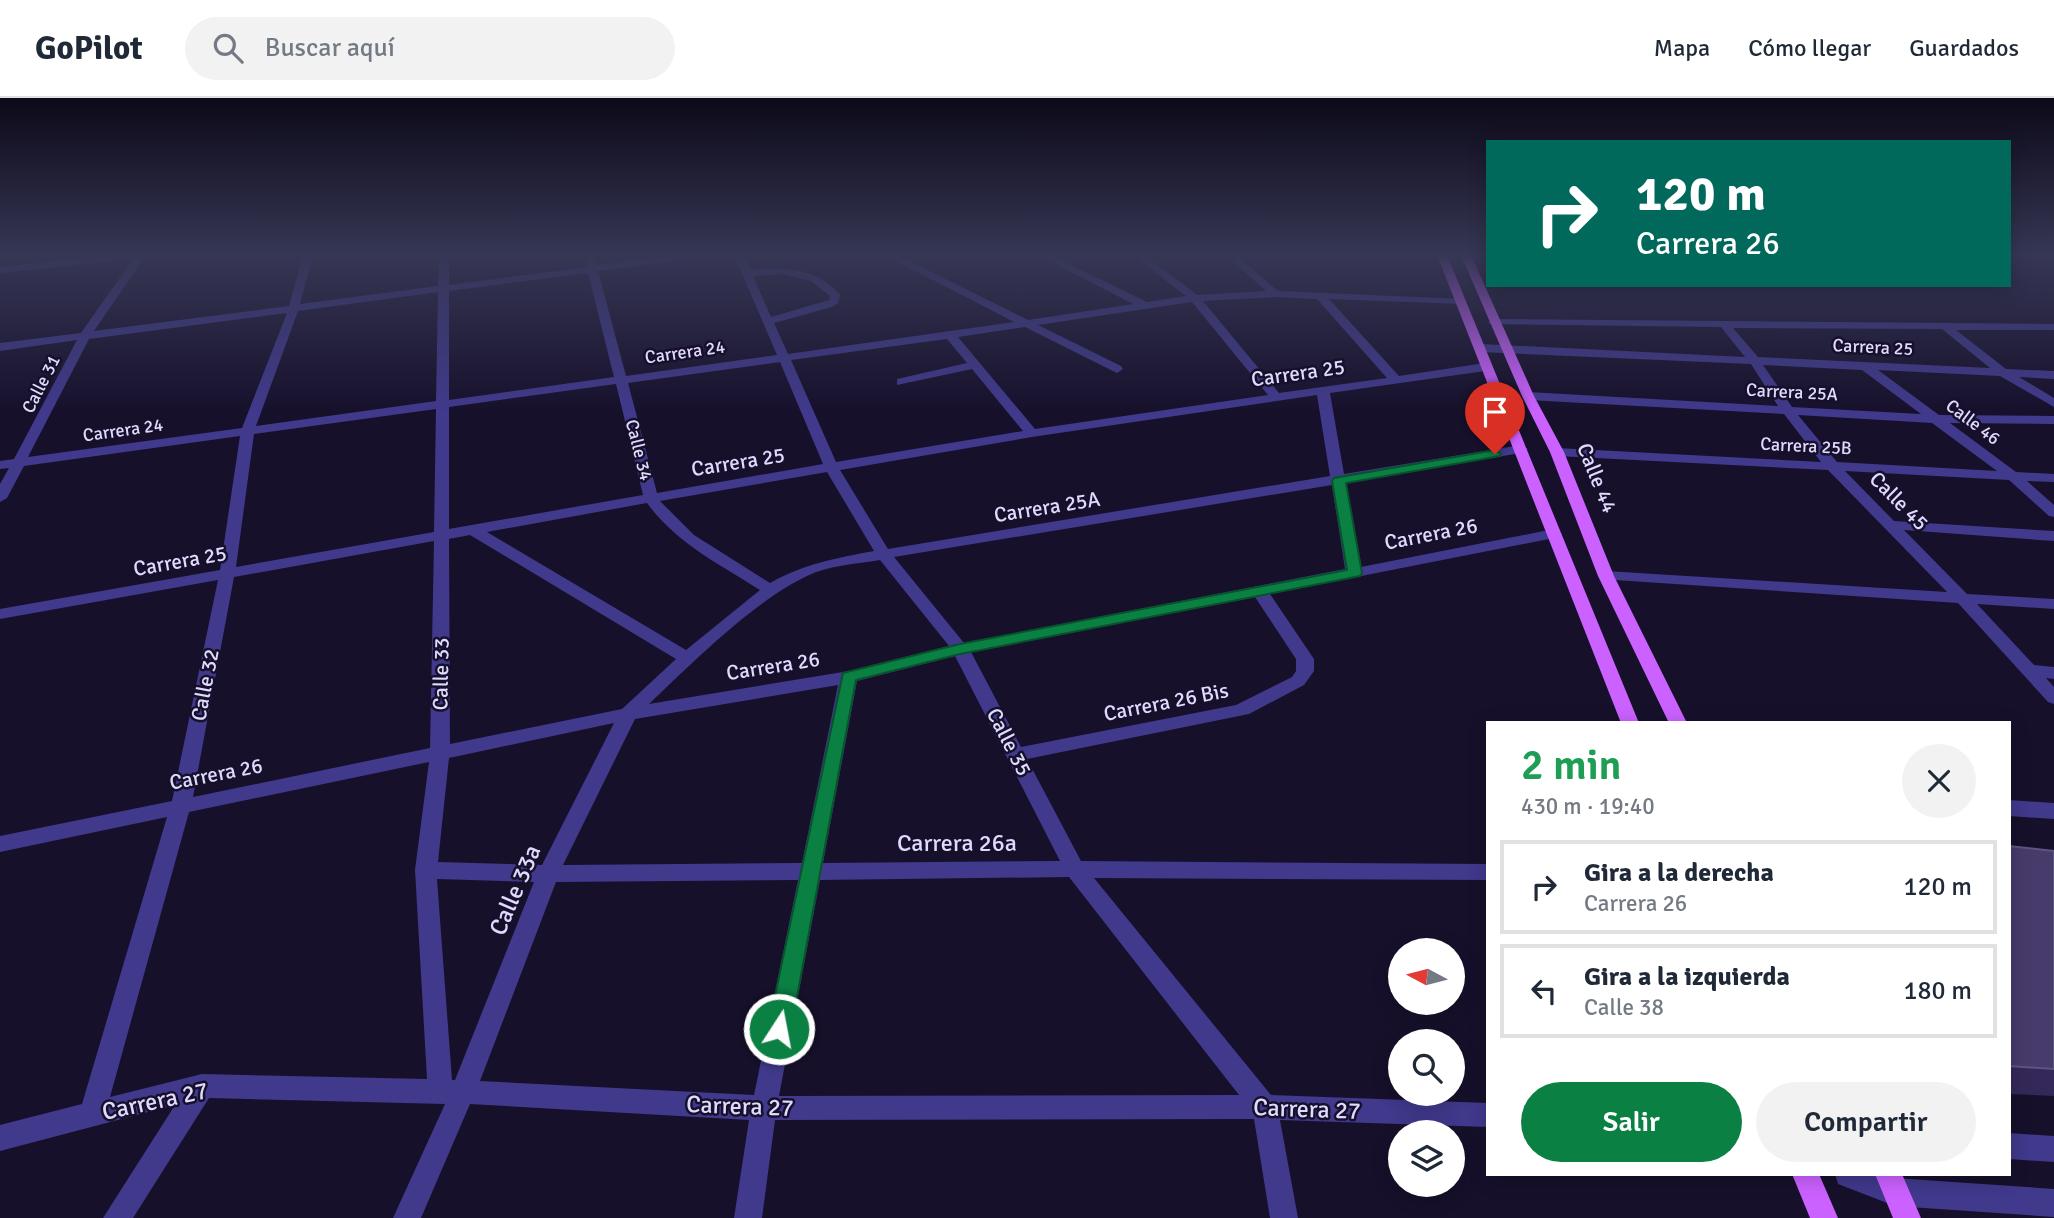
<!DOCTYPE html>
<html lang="es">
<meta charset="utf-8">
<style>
:root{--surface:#fff;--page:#f2f2f3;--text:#1f2937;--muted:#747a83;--line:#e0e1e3;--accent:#0b8043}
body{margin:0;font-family:Signika,sans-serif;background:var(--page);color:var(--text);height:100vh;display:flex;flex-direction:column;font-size:26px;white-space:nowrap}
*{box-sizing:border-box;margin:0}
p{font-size:23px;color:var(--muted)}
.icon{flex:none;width:38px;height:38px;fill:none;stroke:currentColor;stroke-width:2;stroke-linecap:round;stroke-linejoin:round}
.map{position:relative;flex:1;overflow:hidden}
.details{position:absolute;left:1486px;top:623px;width:525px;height:455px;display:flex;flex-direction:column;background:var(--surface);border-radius:0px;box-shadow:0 4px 18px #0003}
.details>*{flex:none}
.hud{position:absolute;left:1486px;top:42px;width:525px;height:147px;border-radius:0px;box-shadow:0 4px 18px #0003;background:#00695c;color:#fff;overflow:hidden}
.needle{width:46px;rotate:277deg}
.fabs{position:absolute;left:1388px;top:840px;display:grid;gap:14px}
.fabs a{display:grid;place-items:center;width:77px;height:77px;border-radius:50%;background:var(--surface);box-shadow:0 4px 18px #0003;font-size:35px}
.pin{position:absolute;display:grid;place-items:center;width:60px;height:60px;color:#fff;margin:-72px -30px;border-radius:50% 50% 50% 0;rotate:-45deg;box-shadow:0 0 7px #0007}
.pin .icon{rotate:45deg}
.me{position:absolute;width:77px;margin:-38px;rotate:11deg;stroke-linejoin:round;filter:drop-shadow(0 0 5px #0008)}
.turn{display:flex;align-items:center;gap:24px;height:147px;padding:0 35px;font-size:32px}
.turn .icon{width:91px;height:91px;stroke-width:2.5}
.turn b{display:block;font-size:49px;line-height:60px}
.round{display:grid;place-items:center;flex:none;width:74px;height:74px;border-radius:37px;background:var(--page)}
.head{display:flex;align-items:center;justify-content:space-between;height:119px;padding:0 35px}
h1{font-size:42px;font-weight:600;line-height:52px;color:#1e9e55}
.action{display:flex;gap:14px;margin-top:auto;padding:14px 35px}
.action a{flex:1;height:80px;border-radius:42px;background:var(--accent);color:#fff;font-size:28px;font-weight:600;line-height:80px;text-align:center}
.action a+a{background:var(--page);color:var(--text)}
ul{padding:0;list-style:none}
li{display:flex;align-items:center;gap:21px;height:94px;margin:0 14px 10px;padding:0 21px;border:4px solid var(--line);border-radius:0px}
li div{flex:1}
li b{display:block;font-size:26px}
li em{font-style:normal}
header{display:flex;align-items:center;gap:42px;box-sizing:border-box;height:98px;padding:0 35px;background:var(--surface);border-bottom:2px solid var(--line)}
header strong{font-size:33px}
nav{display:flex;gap:38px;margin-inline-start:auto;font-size:24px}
.search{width:490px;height:63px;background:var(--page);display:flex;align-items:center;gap:18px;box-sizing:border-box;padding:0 24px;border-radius:38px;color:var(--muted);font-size:26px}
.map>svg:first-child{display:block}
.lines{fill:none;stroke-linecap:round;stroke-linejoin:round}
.minor{fill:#40398c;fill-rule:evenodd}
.major{fill:#cb61ff;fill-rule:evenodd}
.wall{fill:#342859}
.building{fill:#463b6b;stroke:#5e5482;stroke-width:2}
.route{fill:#0b8043;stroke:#07532c;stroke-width:2}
.labels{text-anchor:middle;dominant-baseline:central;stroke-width:5;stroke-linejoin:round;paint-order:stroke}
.far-street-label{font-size:18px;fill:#e0daff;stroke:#16102b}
.street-label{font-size:21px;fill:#e0daff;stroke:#16102b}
.near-street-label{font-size:24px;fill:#e0daff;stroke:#16102b}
</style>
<header>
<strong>GoPilot</strong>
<div class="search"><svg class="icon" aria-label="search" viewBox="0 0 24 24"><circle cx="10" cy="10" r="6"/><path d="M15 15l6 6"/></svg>Buscar aquí</div>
<nav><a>Mapa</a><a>Cómo llegar</a><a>Guardados</a></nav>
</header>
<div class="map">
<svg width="2054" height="1120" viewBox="0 0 2054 1120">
<rect width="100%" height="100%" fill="#16102b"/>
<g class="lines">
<path class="minor" d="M 0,157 L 7,157 L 0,162 Z
M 113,157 L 146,157 L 94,233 L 289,208 L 303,157 L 313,157 L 300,206 L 438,188 L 439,157 L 449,157 L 449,187 L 587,169 L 584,157 L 594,157 L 597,167 L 677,157 L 703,157 L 698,160 L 598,173 L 626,278 L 777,257 L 734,157 L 744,157 L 751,172 C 785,169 816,169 840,197 L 838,205 L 832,209 L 774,225 L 788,256 L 1014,224 L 885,157 L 897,157 L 1028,222 L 1133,206 L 1038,157 L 1050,157 L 1147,204 L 1186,198 L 1133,157 L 1144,157 L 1197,197 L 1266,193 L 1233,163 L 1232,161 L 1237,158 L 1278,193 L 1464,201 L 1465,203 L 1460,206 L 1329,201 L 1399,278 L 1485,265 L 1491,269 L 1485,273 L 1330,295 L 1344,376 L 1521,347 L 1528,351 L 1521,355 L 1346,384 L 1361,469 L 1554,431 L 1562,436 L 1559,439 L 1270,496 L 1314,561 L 1314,573 L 1304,587 L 1249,616 L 1027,661 L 1081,763 L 1488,766 L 1488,782 L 1094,780 L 1271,997 L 1488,1005 L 1488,1029 L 1280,1022 L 1298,1120 L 1270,1120 L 1254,1021 L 775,1022 L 762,1120 L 734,1120 L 749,1022 L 470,1006 L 421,1120 L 393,1120 L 445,1006 L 209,1000 L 133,1120 L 103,1120 L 175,1007 L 0,1053 L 0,1027 L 82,1006 L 167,719 L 0,754 L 0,738 L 172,703 L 218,482 L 0,521 L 0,511 L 220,472 L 240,338 L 24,368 L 7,400 L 0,404 L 0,386 L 9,370 L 0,371 L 0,363 L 14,361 L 77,242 L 0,253 L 0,245 L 81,235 L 133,161 L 0,175 L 0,169 ZM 588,175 L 614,279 L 449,302 L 449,193 ZM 783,176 L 811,183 L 830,198 L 829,202 L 771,219 L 753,178 ZM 438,194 L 436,303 L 256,328 L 298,213 ZM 1275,199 L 1317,201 L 1387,280 L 1279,295 L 1203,203 ZM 1192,204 L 1268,297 L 1035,331 L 958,239 L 1025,229 L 1117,275 L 1123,271 L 1121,268 L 1038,227 ZM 287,215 L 242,330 L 28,359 L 89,241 ZM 947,241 L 967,265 L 897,281 L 897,287 L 972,271 L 1023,333 L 836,364 L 791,262 ZM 780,264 L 823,366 L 657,395 L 628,285 ZM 616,286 L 643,397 L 449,431 L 449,309 ZM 1317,297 L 1330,378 L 888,451 L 840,372 L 1032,339 ZM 436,311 L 434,434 L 236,469 L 254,336 ZM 827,374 L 874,453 C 836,460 804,466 770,485 L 694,437 L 660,403 ZM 1332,387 L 1345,471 L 964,545 L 894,459 ZM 647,405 C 676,445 719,466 760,492 L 686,552 L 487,434 ZM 470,437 L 676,561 L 622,611 L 450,646 L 449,441 ZM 434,443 L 430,650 L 193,699 L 234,479 ZM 880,462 L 949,548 L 849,573 L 649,606 C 692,565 754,503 807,478 C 829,467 856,466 880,462 ZM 1255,499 L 1296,561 L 1296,573 L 1292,579 L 1236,607 L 1021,649 L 971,554 ZM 955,558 L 1060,763 L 823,765 L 857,583 ZM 838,587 L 802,765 L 563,767 L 635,621 ZM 614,625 L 542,767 L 438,764 L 449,660 ZM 429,664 L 415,772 L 427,981 L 202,976 L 110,999 L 189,714 ZM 1069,779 L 1239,997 L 779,998 L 820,782 ZM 437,781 L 534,784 L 455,982 L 452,982 ZM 798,782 L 754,997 L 480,983 L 556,784 Z
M 1494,221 L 2054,226 L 2054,232 L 1956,232 L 2006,271 L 2054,273 L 2054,281 L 2019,279 L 2054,300 L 2054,309 L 2000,278 L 1878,272 L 1939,317 L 2054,318 L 2054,326 L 1950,325 L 2016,374 L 2054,376 L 2054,384 L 2027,383 L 2054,407 L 2054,419 L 2049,418 L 2009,382 L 1845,373 L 1894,423 L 2054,433 L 2054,443 L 1904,432 L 1967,496 L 2054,501 L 2054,511 L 1977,506 L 2034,567 L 2054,569 L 2054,581 L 2046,580 L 2054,589 L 2054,606 L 2048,604 L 1958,505 L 1600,481 L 1598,478 L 1600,475 L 1606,473 L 1947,494 L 1828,372 L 1557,358 L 1550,354 L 1557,350 L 1821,364 L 1784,316 L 1528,302 L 1522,298 L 1528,294 L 1778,308 L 1751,266 L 1481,254 L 1475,250 L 1481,246 L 1745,259 L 1721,229 L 1490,226 L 1488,224 ZM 1733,230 L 1942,231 L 1990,270 L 1758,259 ZM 1763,267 L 1862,272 L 1921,316 L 1792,309 ZM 1798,317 L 1932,325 L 1997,373 L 1837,364 Z
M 2009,702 L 2054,705 L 2054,721 L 2009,718 Z
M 2009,1035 L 2054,1038 L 2054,1064 L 2009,1061 Z
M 1835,1076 L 1884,1076 L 1895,1080 L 2054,1091 L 2054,1119 L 1895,1108 L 1838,1086 Z"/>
<path class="major" d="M 1437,157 L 1447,157 L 1639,625 L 1621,625 Z
M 1461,157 L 1471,157 L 1534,298 L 1564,354 L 1614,478 L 1687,625 L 1669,625 L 1598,478 L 1550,354 L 1522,298 Z
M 1792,1076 L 1819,1076 L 1838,1120 L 1810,1120 Z
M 1875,1076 L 1902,1076 L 1921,1120 L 1893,1120 Z"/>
</g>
<path class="wall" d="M 2009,748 L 2054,753 L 2054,998 L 2009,996 Z"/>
<path class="building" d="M 2009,748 L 2054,753 L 2054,971 L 2009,968 Z"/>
<linearGradient id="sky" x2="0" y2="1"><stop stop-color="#0c0918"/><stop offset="0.5" stop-color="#363755"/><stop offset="1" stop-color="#363755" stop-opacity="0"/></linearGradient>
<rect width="2054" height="314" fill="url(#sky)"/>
<path class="route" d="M 1495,352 L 1501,356 L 1500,358 L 1346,385 L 1362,475 L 1360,478 L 960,556 L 856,582 L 791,931 L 787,938 L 779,941 L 772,938 L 768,931 L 843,575 L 960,546 L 1347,472 L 1332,383 L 1334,380 Z"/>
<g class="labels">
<g class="far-street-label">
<text transform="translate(1873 249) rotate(3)">Carrera 25</text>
<text transform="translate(685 254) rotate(-8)">Carrera 24</text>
<text transform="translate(41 286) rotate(-63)">Calle 31</text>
<text transform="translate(1792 294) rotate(3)">Carrera 25A</text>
<text transform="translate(1973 324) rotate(37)">Calle 46</text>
<text transform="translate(123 332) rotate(-8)">Carrera 24</text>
<text transform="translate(1806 348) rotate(3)">Carrera 25B</text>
<text transform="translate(639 352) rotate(76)">Calle 34</text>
</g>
<g class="street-label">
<text transform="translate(1298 275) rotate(-8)">Carrera 25</text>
<text transform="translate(738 364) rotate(-9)">Carrera 25</text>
<text transform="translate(1597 380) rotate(68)">Calle 44</text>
<text transform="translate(1899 403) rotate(45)">Calle 45</text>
<text transform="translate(1047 409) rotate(-9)">Carrera 25A</text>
<text transform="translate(1431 436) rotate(-11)">Carrera 26</text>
<text transform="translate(180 463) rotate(-10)">Carrera 25</text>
<text transform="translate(773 568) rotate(-9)">Carrera 26</text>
<text transform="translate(441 576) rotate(-89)">Calle 33</text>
<text transform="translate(205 587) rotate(-79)">Calle 32</text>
<text transform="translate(1166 604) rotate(-11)">Carrera 26 Bis</text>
<text transform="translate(1009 644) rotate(63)">Calle 35</text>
<text transform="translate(216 676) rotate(-11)">Carrera 26</text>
</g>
<g class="near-street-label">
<text x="957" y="745">Carrera 26a</text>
<text transform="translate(515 792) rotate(-67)">Calle 33a</text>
<text transform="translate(155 1003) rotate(-12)">Carrera 27</text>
<text transform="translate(740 1008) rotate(2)">Carrera 27</text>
<text transform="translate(1307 1011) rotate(2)">Carrera 27</text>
</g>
</g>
</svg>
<div class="fabs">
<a><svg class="needle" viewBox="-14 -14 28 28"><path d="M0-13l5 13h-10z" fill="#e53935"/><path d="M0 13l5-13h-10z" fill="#747a83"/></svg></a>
<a><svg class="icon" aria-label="search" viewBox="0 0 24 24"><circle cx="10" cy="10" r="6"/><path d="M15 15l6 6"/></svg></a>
<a><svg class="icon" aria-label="layers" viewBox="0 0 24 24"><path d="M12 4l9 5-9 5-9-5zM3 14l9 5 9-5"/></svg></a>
</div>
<div class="pin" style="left:1495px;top:356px;background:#d93025"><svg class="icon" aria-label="arrive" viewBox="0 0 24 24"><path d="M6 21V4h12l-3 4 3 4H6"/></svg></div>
<svg class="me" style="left:779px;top:931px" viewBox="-20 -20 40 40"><circle r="17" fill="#0b8043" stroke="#fff" stroke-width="3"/><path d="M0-11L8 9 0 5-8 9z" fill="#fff"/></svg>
<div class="hud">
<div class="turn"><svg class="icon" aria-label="right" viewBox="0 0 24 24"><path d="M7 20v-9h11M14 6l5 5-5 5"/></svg><div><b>120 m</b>Carrera 26</div></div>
</div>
<section class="details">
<div class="head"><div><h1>2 min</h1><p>430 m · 19:40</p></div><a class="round"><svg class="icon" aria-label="close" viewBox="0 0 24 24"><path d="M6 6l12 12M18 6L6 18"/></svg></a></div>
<ul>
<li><svg class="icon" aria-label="right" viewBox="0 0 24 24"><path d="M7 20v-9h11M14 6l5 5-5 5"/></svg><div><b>Gira a la derecha</b><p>Carrera 26</p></div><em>120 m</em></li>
<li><svg class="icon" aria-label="left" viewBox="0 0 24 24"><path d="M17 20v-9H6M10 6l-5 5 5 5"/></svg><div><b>Gira a la izquierda</b><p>Calle 38</p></div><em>180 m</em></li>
</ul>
<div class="action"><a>Salir</a><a>Compartir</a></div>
</section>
</div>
